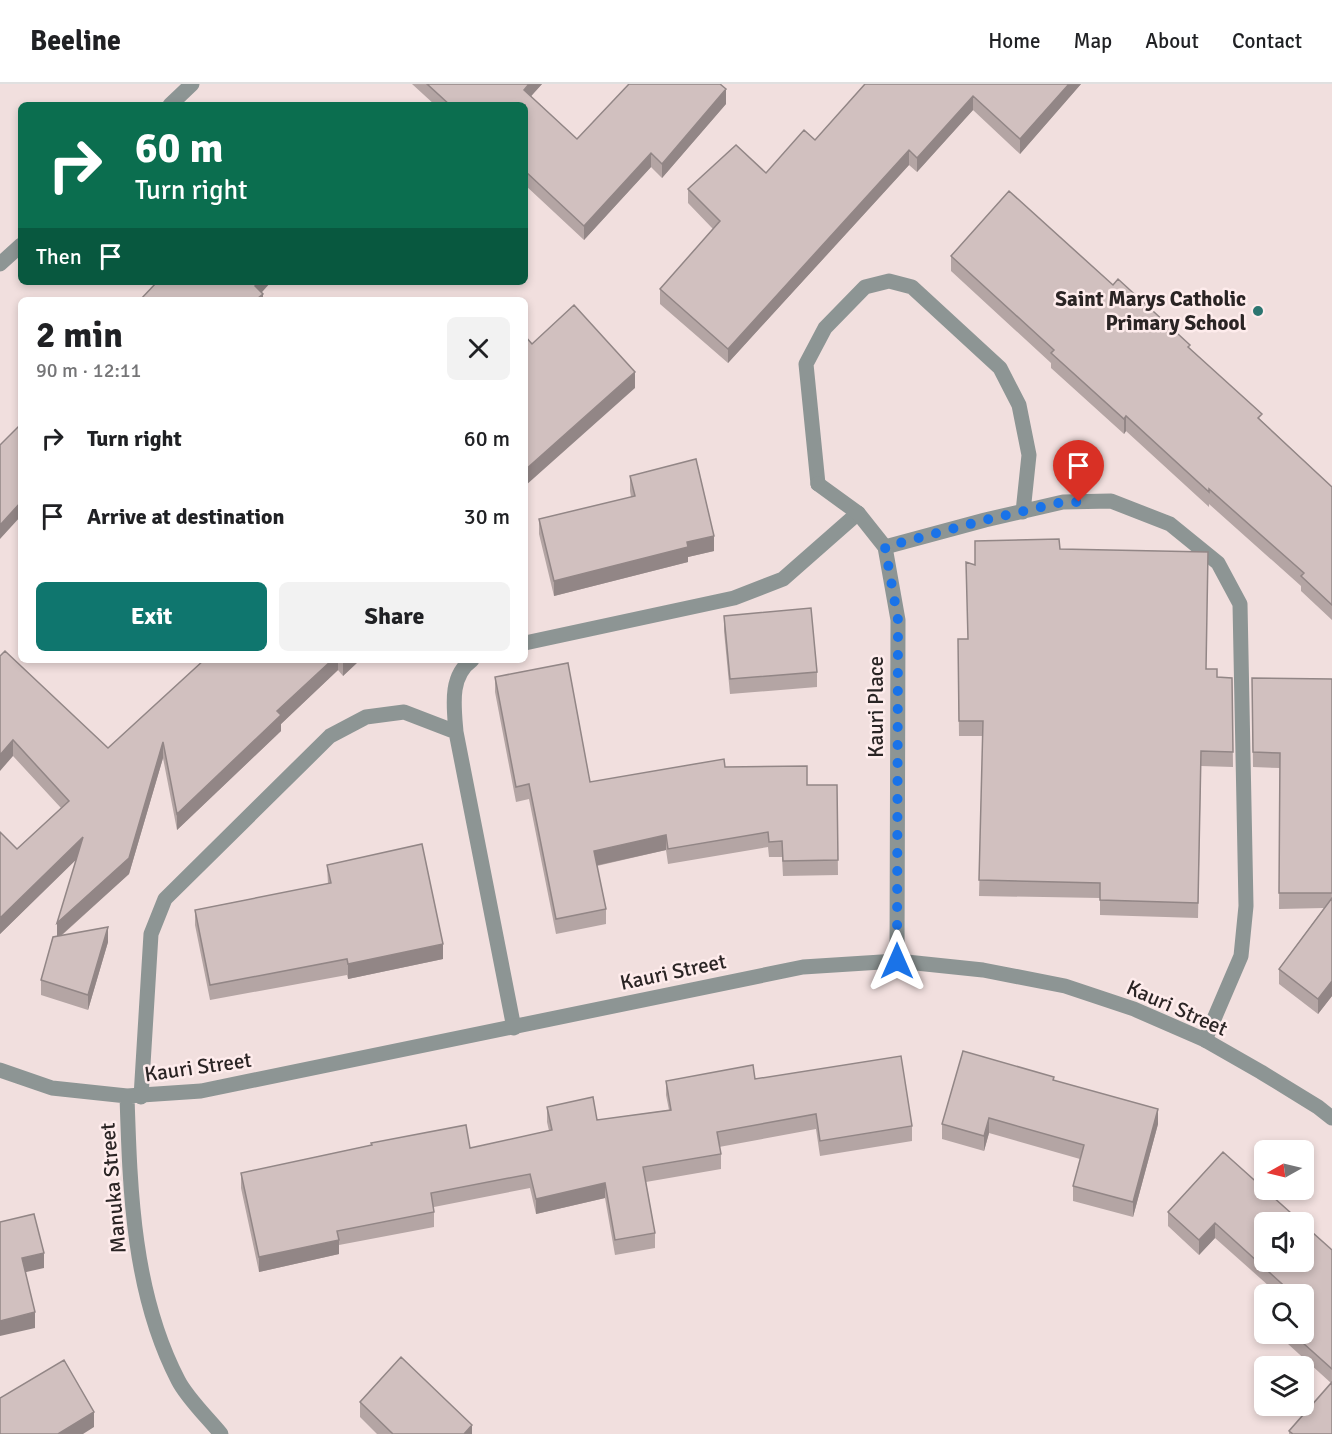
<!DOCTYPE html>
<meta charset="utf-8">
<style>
:root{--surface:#fff;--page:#f2f2f2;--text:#202124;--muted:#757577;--line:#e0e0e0;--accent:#0f766e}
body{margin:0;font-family:Signika,sans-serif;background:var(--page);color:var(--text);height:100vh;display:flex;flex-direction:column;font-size:22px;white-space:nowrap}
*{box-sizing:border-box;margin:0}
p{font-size:20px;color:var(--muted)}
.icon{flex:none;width:33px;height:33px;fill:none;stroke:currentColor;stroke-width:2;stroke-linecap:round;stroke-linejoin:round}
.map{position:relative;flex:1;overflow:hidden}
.side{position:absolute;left:18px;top:213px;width:510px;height:366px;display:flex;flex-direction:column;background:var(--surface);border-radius:9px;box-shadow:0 3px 9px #0003}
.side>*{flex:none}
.guide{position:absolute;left:18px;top:18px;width:510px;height:183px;border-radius:9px;box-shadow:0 3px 9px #0003;background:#0b6e4f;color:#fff;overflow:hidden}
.needle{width:39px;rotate:262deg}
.tools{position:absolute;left:1254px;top:1056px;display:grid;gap:12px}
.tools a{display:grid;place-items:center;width:60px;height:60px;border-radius:9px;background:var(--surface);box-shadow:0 3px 9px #0003;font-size:30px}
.pin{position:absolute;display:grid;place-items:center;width:51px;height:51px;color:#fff;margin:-62px -26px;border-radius:50% 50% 50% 0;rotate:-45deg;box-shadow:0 0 6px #0007}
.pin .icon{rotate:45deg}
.me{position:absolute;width:66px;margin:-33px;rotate:0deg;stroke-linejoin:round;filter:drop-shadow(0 0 4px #0008)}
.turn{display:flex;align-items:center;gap:21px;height:126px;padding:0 18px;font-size:27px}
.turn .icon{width:78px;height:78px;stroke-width:2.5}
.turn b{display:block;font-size:42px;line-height:51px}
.then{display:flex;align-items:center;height:57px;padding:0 18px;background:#0003;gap:12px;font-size:22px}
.round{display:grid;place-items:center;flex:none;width:63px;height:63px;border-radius:9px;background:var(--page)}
.summary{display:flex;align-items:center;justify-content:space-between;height:102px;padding:0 18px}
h1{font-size:36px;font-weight:700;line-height:45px}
.primary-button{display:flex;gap:12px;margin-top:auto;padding:12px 18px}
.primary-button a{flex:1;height:69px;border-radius:9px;background:var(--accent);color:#fff;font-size:24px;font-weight:700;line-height:69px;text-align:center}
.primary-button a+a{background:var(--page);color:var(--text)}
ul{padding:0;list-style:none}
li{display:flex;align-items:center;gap:18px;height:78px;padding:0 18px}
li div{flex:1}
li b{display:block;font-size:22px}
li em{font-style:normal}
header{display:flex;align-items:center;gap:36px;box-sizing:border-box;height:84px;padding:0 30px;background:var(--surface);border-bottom:2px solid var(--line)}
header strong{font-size:28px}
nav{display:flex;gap:33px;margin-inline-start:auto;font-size:21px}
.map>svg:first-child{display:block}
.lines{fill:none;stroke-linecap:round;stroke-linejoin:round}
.lane{stroke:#8d9594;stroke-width:15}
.street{stroke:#8d9594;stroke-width:15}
.wall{fill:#b4a5a4}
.shaded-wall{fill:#928686}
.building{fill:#d1c0bf;stroke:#928686;stroke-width:1.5}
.route{stroke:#1a73e8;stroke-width:10;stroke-dasharray:0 18}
.poi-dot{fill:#2c7570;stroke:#feecec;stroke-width:2}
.labels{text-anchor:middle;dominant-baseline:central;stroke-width:5;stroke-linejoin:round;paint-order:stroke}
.poi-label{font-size:21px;font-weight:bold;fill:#2a2424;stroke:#feecec;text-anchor:end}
.street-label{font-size:21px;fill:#2a2424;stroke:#feecec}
</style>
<header>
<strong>Beeline</strong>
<nav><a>Home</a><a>Map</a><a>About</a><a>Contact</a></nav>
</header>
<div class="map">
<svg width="1332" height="1350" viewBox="0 0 1332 1350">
<rect width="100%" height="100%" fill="#f1dfde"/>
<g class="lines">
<path class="lane" d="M 818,400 L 806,280 L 825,244 L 865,203 L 889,197 L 912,203 L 1000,284 L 1019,321 L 1029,371 L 1023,428
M 885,463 L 985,436 L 1063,418 L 1111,417 L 1170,440 L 1218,479 L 1240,520 L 1246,822 L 1241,872 L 1205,956
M 525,559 L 734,514 L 783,495 L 858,429
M 472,576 C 449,592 454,623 456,648 L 514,944
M 141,1013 L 151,850 L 165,815 L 330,652 L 366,633 L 404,628 L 456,648"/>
<path class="street" d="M 170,21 L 192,0
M 0,180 L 21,161
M 818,400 L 858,429 L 885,463 L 898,536 L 897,877
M 0,986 L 52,1004 L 127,1012 L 201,1007 L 803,883 L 897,877 L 983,886 L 1065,902 L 1134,925 L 1205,956 L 1261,988 L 1318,1023 L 1332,1034
M 127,1012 C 130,1108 133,1209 178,1296 C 187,1314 208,1334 221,1350"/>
</g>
<path class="wall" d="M 412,0 L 542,0 L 531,12 L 577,55 L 726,20 L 662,94 L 651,83 L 584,156 L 525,101 L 525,21 L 435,21 Z
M 865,0 L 1081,0 L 1020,70 L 973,26 L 917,88 L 909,81 L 728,279 L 660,220 L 660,205 L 713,145 L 688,119 L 688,105 L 766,89 L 815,56 Z
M 951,172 L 1113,201 L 1190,265 L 1262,337 L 1332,403 L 1332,536 L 1301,507 L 1301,502 L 1209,420 L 1209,423 L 1126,347 L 1124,350 L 1051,284 L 1051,279 L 951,187 Z
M 630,392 L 714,467 L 688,473 L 688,478 L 554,512 L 539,450 L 539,435 L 631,413 L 630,407 Z
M 1060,465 L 1217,593 L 1232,594 L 1233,683 L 1201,682 L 1198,834 L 1100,831 L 1100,814 L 979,812 L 983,652 L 959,652 L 958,570 L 968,555 L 975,481 Z
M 724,532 L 817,588 L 817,603 L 730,610 L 724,547 Z
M 0,572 L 108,664 L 204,576 L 360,576 L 343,592 L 338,586 L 281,640 L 281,647 L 177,746 L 163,674 L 129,790 L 61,852 L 108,858 L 88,926 L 41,911 L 41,896 L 57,853 L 76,775 L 0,850 L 0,748 L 17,765 L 61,724 L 13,672 Z
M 495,593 L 590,698 L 725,683 L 807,701 L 837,701 L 838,791 L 783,792 L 782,773 L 769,773 L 768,763 L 668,780 L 666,766 L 597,782 L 606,825 L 606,840 L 556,850 L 529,715 L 516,718 L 495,608 Z
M 1252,594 L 1332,595 L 1332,912 L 1318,930 L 1279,900 L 1279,885 L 1324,824 L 1279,825 L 1280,684 L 1253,683 Z
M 327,781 L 443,875 L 348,895 L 347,891 L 210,916 L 195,841 L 195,826 L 328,800 Z
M 755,995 L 912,1042 L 912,1057 L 820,1072 L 816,1045 L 719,1063 L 721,1070 L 721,1085 L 646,1098 L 655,1149 L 655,1164 L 615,1171 L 605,1114 L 536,1130 L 530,1104 L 434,1123 L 434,1143 L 339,1161 L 339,1170 L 259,1188 L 241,1104 L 241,1089 L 470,1064 L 549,1047 L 547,1038 L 547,1023 L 597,1036 L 669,1026 L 666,1011 L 666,997 Z
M 1054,997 L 1158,1040 L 1133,1133 L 1073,1117 L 1073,1102 L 1080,1075 L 989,1049 L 984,1067 L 942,1055 L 942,1040 Z
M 1168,1128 L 1332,1166 L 1332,1350 L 1289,1350 L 1289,1347 L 1331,1299 L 1277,1250 L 1304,1250 L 1304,1210 L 1278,1210 L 1215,1154 L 1199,1171 L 1168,1142 Z
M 360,1318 L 472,1350 L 377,1350 L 360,1333 Z"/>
<path class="shaded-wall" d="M 529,0 L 542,0 L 524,20 L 524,6 Z
M 1069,0 L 1081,0 L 1020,70 L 1020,55 Z
M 726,5 L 726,20 L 662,94 L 662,80 Z
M 973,12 L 973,26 L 917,88 L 917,74 Z
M 909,66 L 909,81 L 728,279 L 728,265 Z
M 651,69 L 651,83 L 584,156 L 584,142 Z
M 258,198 L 271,198 L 255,216 L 255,202 Z
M 263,210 L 263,216 L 258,216 L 258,214 Z
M 635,288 L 635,304 L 525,402 L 525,386 Z
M 1126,332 L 1126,347 L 1124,350 L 1124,335 Z
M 21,418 L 21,432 L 0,455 L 0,441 Z
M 714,452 L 714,467 L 688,473 L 688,478 L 554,512 L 554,497 L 687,458 Z
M 332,576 L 338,576 L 338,586 L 281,640 L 281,647 L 177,746 L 177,730 L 277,627 Z
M 343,576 L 360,576 L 343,592 Z
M 13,656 L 13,672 L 0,687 L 0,671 Z
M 163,658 L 163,674 L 129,790 L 57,855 L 57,839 Z
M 666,751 L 666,766 L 594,782 L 594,767 Z
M 83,753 L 83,769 L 0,850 L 0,834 Z
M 108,843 L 108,858 L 88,926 L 88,911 Z
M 443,860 L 443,875 L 348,895 L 348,880 Z
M 1332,897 L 1332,912 L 1318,930 L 1318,915 Z
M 1158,1025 L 1158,1040 L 1133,1133 L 1133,1118 Z
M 989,1034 L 989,1049 L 984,1067 L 984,1052 Z
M 605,1099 L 605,1114 L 536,1130 L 536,1115 Z
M 1215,1139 L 1215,1154 L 1199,1171 L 1199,1156 Z
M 339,1156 L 339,1170 L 259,1188 L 259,1173 Z
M 44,1169 L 44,1184 L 22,1189 L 22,1174 Z
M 35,1228 L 35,1244 L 0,1252 L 0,1237 Z
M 94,1328 L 94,1343 L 83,1350 L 58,1350 Z
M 472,1341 L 472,1350 L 464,1350 Z"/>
<path class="building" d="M 427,0 L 529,0 L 524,6 L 577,55 L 629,0 L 720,0 L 726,5 L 662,80 L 651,69 L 584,142 L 525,87 L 525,21 L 450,21 Z
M 865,0 L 1069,0 L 1020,55 L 973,12 L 917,74 L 909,66 L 728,265 L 660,205 L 720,137 L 688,105 L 736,61 L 766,89 L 804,46 L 815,56 Z
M 1009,107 L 1113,201 L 1118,195 L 1190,261 L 1188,263 L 1262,330 L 1258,334 L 1332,403 L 1332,521 L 1301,492 L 1304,489 L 1209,405 L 1209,408 L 1126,332 L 1124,335 L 1051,269 L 1054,266 L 951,172 Z
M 157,198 L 258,198 L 255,202 L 263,210 L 258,214 L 260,216 L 140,216 Z
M 574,221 L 635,288 L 525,386 L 525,252 L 532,260 Z
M 21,340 L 21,418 L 0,441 L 0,361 Z
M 696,375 L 714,452 L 687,458 L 688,463 L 554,497 L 539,435 L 635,412 L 630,392 Z
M 1059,455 L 1060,465 L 1208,468 L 1206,585 L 1217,585 L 1217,593 L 1232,594 L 1233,668 L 1201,667 L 1198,819 L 1100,816 L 1100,799 L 979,796 L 983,637 L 959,637 L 958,555 L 968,555 L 966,478 L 975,481 L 975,457 Z
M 811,524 L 817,588 L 730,595 L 724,532 Z
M 5,567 L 108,664 L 204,576 L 332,576 L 277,627 L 281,631 L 177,730 L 163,658 L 129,774 L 57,839 L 83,753 L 0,834 L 0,748 L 17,765 L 69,717 L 13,656 L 0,671 L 0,572 Z
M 568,579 L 590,698 L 724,675 L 725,683 L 807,682 L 807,701 L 837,701 L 838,776 L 783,777 L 782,757 L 769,758 L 768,748 L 668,765 L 666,751 L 594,767 L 606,825 L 556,835 L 529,700 L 516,703 L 495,593 Z
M 1252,594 L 1332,595 L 1332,809 L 1279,809 L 1280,669 L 1253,668 Z
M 422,760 L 443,860 L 348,880 L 347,875 L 210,901 L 195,826 L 331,799 L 327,781 Z
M 1332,814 L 1332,897 L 1318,915 L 1279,885 Z
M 108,843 L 88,911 L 41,896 L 53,853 Z
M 963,967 L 1054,993 L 1053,996 L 1158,1025 L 1133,1118 L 1073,1102 L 1084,1061 L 989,1034 L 984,1052 L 942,1040 Z
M 901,972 L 912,1042 L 820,1057 L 816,1030 L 717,1048 L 721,1070 L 643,1083 L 655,1149 L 615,1156 L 605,1099 L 536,1115 L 530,1090 L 431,1109 L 434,1128 L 337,1147 L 339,1156 L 259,1173 L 241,1089 L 372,1061 L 371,1059 L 466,1041 L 470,1064 L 552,1046 L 547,1023 L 593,1013 L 597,1036 L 671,1026 L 666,997 L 753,981 L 755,995 Z
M 1223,1068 L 1301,1138 L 1264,1138 L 1264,1178 L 1304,1178 L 1304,1141 L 1332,1166 L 1332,1285 L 1293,1250 L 1304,1250 L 1304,1210 L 1289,1210 L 1291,1208 L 1215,1139 L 1199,1156 L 1168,1128 Z
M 34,1130 L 44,1169 L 22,1174 L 35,1228 L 0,1237 L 0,1138 Z
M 401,1273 L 472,1341 L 464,1350 L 393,1350 L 360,1318 Z
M 64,1276 L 94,1328 L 58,1350 L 0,1350 L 0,1314 Z
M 1332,1298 L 1332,1350 L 1293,1350 L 1289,1347 Z"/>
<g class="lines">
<path class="route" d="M 897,877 L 898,536 L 885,463 L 985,436 L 1063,418 L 1079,418"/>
</g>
<circle class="poi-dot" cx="1258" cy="227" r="6"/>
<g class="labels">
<g class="poi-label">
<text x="1246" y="215">Saint Marys Catholic<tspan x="1246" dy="24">Primary School</tspan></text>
</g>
<g class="street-label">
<text transform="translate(876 623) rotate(-90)">Kauri Place</text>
<text transform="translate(673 888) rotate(-12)">Kauri Street</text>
<text transform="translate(1177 924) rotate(24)">Kauri Street</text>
<text transform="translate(198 983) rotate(-8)">Kauri Street</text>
<text transform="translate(113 1104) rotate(-95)">Manuka Street</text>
</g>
</g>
</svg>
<div class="tools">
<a><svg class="needle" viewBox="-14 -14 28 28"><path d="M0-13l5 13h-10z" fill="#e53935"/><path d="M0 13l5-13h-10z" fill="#757577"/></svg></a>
<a><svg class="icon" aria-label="sound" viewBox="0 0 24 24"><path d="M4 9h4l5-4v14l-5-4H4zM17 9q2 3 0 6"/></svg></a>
<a><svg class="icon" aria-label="search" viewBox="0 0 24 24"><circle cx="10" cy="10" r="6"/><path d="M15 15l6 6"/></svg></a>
<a><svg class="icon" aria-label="layers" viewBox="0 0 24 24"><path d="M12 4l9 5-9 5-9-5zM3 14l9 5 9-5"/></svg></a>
</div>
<div class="pin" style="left:1079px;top:418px;background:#d93025"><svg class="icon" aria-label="arrive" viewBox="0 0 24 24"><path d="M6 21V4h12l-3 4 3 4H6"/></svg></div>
<svg class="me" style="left:897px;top:877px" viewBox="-20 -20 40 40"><path d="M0-17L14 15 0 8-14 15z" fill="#1a73e8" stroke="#fff" stroke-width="4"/></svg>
<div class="guide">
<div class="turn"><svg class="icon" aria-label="right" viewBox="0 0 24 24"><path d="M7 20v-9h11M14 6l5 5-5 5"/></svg><div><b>60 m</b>Turn right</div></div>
<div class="then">Then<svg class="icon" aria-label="arrive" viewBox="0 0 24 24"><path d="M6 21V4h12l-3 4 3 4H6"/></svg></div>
</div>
<section class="side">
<div class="summary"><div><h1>2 min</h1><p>90 m · 12:11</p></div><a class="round"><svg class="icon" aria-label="close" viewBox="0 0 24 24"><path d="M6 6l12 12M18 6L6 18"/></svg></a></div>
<ul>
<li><svg class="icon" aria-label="right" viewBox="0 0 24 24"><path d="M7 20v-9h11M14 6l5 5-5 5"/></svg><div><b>Turn right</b></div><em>60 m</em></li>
<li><svg class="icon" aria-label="arrive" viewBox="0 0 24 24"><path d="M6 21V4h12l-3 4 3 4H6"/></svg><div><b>Arrive at destination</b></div><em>30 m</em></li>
</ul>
<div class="primary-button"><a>Exit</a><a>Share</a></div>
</section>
</div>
